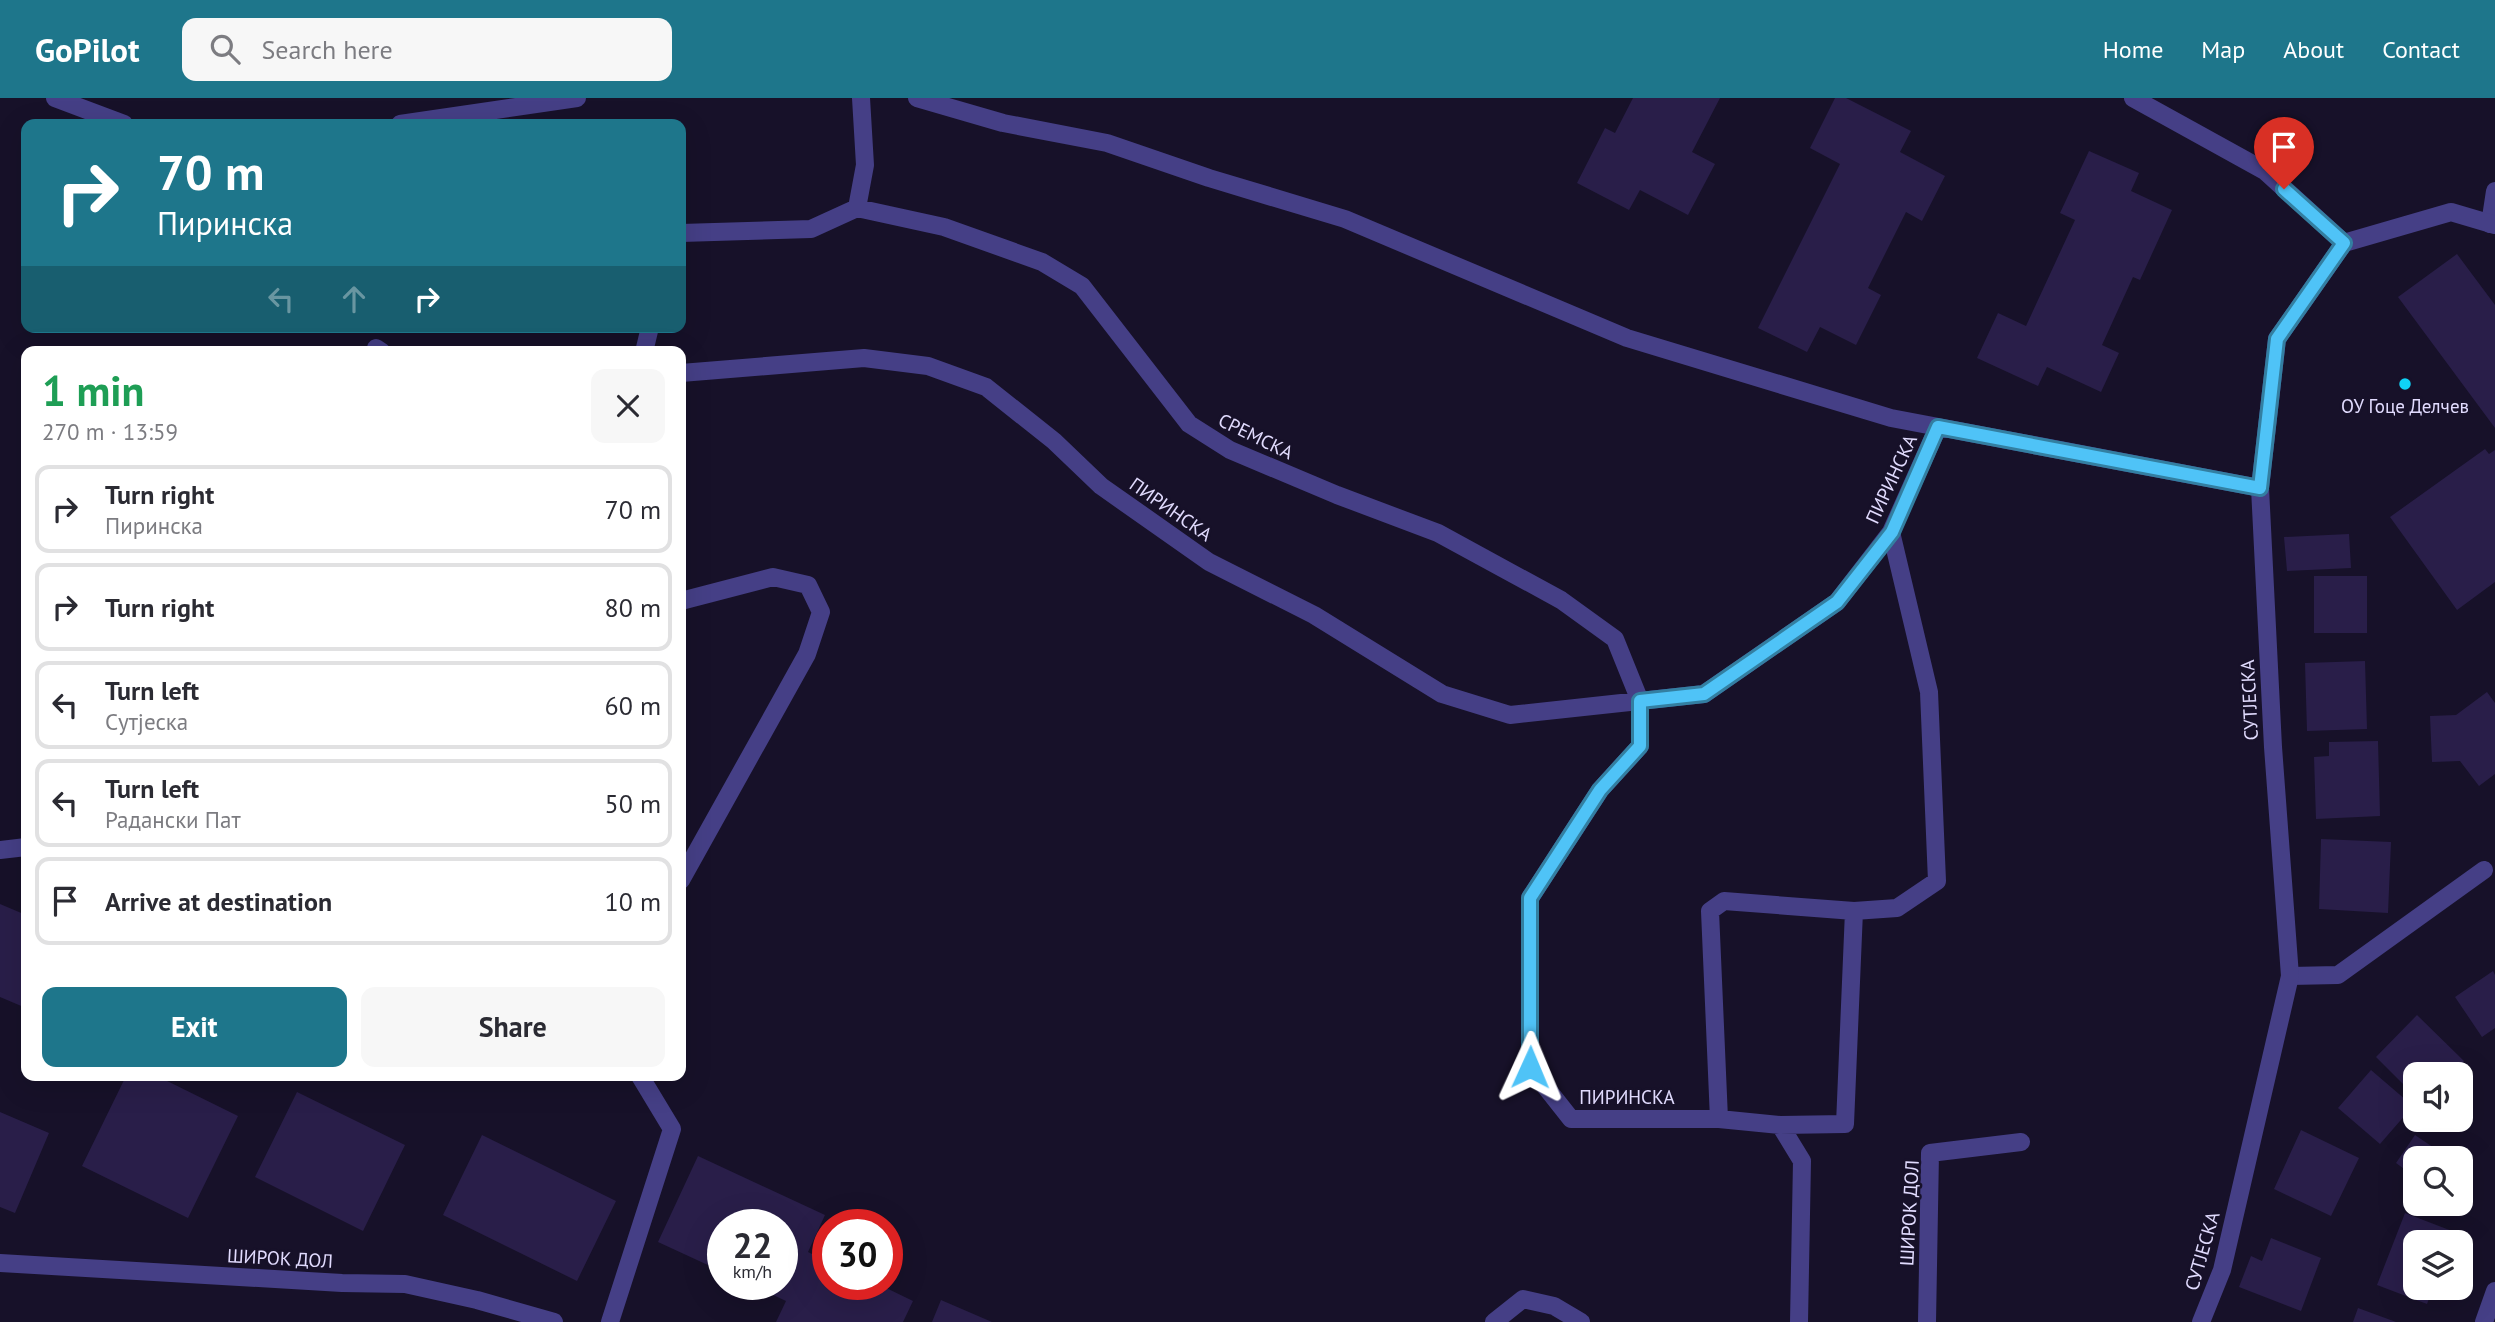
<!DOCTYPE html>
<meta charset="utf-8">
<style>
:root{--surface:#fff;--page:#f7f7f7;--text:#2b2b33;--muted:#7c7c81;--line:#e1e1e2;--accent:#1e768b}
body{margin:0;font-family:"PT Sans",sans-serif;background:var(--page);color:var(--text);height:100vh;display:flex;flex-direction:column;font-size:26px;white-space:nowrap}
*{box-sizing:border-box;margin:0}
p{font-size:23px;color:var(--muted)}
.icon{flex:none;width:38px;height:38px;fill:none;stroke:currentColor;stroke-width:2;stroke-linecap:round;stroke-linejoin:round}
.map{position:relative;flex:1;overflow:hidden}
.details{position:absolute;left:21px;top:248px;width:665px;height:735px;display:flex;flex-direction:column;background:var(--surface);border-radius:14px;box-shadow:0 7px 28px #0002}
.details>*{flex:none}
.hud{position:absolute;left:21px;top:21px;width:665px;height:214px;border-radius:14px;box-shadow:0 7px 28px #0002;background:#1e768b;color:#fff;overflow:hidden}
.tools{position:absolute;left:2403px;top:964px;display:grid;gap:14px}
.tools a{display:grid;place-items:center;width:70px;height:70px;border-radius:14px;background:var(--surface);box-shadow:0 7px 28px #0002;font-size:35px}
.speed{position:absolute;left:707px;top:1111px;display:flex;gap:14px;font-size:35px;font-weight:700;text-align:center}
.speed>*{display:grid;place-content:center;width:91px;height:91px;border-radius:50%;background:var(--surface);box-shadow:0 7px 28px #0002;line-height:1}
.speed small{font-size:18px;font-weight:400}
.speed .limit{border:10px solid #d22;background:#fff;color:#111}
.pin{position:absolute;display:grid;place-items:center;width:60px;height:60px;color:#fff;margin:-72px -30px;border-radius:50% 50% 50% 0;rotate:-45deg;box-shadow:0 0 7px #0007}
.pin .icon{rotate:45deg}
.me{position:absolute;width:77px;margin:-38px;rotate:1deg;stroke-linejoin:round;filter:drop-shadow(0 0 5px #0008)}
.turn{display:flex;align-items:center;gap:24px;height:147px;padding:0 21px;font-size:32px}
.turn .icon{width:91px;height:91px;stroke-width:2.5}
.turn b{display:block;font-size:49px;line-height:60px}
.lanes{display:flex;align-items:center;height:66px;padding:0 21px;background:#0003;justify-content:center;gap:35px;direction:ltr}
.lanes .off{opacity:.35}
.round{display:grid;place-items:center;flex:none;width:74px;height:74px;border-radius:14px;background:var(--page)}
.summary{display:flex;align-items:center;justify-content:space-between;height:119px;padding:0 21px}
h1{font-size:42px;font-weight:600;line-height:52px;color:#1e9e55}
.primary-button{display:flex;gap:14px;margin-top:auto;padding:14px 21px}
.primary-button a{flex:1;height:80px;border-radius:14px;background:var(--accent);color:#fff;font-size:28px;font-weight:600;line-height:80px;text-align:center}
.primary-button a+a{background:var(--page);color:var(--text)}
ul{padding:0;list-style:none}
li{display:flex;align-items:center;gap:21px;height:88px;margin:0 14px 10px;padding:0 7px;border:4px solid var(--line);border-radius:14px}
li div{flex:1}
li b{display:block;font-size:26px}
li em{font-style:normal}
header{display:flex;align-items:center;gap:42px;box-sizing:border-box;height:98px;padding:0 35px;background:var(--accent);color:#fff}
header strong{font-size:33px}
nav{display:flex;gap:38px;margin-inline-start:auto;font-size:24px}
.search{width:490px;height:63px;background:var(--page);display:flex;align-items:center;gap:18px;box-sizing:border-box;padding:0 24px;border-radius:14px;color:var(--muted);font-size:26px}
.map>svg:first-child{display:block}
.building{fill:#291e49}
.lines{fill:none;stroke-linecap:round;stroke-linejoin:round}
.minor{stroke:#453f86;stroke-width:18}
.tertiary{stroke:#453f86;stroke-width:18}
.route-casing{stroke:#337fa1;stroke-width:18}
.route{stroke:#4fc3f7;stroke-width:12}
.poi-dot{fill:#0fd2f6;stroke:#171129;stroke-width:2.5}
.labels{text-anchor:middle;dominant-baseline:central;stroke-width:5;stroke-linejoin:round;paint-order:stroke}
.poi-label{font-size:19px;fill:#e1dbfe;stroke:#171129}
.street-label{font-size:19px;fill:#e1dbfe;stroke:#171129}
</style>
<header>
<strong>GoPilot</strong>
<div class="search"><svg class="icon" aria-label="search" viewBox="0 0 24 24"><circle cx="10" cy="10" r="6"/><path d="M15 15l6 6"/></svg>Search here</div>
<nav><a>Home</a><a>Map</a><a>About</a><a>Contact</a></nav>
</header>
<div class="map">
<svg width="2495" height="1224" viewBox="0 0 2495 1224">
<rect width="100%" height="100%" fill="#171129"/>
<path class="building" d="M 1633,0 L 1720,0 L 1692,54 L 1715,66 L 1688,117 L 1640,92 L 1629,112 L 1577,85 L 1605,30 L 1615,35 Z
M 1835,0 L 1846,0 L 1911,33 L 1900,54 L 1945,78 L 1922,123 L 1906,114 L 1868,190 L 1881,197 L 1856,247 L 1820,229 L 1807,254 L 1758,230 L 1840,66 L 1810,50 Z
M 2089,53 L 2139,75 L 2131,93 L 2172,112 L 2140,182 L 2133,179 L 2102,247 L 2119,255 L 2101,294 L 2047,269 L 2038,288 L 1977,260 L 1998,215 L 2026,228 L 2075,122 L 2060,115 Z
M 2457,156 L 2495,207 L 2495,330 L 2398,199 Z
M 2485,351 L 2489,356 L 2495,352 L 2495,484 L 2457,512 L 2390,419 Z
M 2349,436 L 2351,470 L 2287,473 L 2284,439 Z
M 2314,478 L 2367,478 L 2367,535 L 2314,535 Z
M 2365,563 L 2367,631 L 2307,633 L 2305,565 Z
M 2487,594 L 2495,605 L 2495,676 L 2479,688 L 2460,663 L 2432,664 L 2430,618 L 2456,617 Z
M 2378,643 L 2380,718 L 2316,721 L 2314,659 L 2329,658 L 2329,644 Z
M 2321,741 L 2391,744 L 2388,815 L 2319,811 Z
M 0,806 L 26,817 L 26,910 L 0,899 Z
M 2493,873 L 2495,877 L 2495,930 L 2482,939 L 2455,899 Z
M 2417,917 L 2464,963 L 2451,976 L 2415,976 L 2415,998 L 2376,959 Z
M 2371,972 L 2413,1008 L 2380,1046 L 2338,1010 Z
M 126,978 L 157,978 L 238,1018 L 188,1120 L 82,1068 Z
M 297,994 L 405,1047 L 363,1133 L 255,1079 Z
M 0,1014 L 49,1035 L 15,1115 L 0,1109 Z
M 2301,1032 L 2359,1060 L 2331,1118 L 2274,1091 Z
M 482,1037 L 616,1103 L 577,1183 L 443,1117 Z
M 2415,1037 L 2449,1060 L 2415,1060 L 2415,1079 L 2396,1065 Z
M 698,1058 L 825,1117 L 808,1154 L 828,1164 L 828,1186 L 878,1186 L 913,1203 L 903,1224 L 776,1224 L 786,1203 L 750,1186 L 782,1186 L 782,1127 L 723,1127 L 723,1174 L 658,1144 Z
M 2405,1115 L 2452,1133 L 2447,1144 L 2415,1144 L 2415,1190 L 2433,1190 L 2427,1206 L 2377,1187 Z
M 2271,1140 L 2321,1160 L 2301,1213 L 2239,1189 L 2251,1158 L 2262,1163 Z
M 941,1202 L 992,1224 L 932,1224 Z
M 2358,1210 L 2396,1224 L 2353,1224 Z"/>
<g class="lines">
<path class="minor" d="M 917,0 L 1003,25 L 1107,45 L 1209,80 L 1345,121 L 1627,240 L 1891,320 L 2260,390
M 857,110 L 944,129 L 1042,164 L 1082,188 L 1189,326 L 1230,352 L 1337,397 L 1438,435 L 1561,502 L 1615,541 L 1640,603 L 1640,648 L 1600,692 L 1530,800 L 1530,969 L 1571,1021 L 1719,1021 L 1780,1027 L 1802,1063 L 1799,1224
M 2490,126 L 2495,93
M 681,135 L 811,131 L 857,110 L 865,67 L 861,0
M 376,250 L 382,254
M 644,254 L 650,229
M 681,275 L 864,260 L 928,268 L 986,289 L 1054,343 L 1101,388 L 1209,464 L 1314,517 L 1442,596 L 1510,617 L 1704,596 L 1837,504 L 1891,434 L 1938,329
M 681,503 L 773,479 L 808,487 L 821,514 L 807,556 L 681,782
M 0,752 L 26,749
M 1854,813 L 1897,810 L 1937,783 L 1929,594 L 1891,434
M 2290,878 L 2338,877 L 2484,772
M 1719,1021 L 1710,813 L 1724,803 L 1854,813 L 1845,1026 L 1780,1027
M 0,1165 L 342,1185 L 405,1186 L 477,1202 L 554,1224
M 610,1224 L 672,1031 L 640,978
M 1494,1224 L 1523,1201 L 1554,1208 L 1581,1224
M 1927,1224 L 1930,1055 L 2021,1044
M 2484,1224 L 2495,1193"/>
<path class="tertiary" d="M 55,0 L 124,26
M 2133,0 L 2265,73 L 2344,145
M 400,26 L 577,0
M 2201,1224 L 2222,1172 L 2290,878 L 2273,649 L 2260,390 L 2277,241 L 2344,145 L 2451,114 L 2495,127"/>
</g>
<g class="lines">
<defs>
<path id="route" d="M 1530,969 L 1530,800 L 1600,692 L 1640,648 L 1640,603 L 1704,596 L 1837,504 L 1892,434 L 1938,329 L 2260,390 L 2277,241 L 2344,145 L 2284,91"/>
</defs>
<use href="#route" class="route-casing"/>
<use href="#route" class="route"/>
</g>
<circle class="poi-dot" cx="2405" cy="286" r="7"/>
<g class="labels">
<g class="poi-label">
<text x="2405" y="308">ОУ Гоце Делчев</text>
</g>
<g class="street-label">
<text transform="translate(1256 338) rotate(26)">СРЕМСКА</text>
<text transform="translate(1891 381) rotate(-65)">ПИРИНСКА</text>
<text transform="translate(1171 411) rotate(35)">ПИРИНСКА</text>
<text transform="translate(2249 602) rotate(-93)">СУТЈЕСКА</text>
<text x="1627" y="999">ПИРИНСКА</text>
<text transform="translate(1909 1115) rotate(-87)">ШИРОК ДОЛ</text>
<text transform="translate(2202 1153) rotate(-74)">СУТЈЕСКА</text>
<text transform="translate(280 1160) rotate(3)">ШИРОК ДОЛ</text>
</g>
</g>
</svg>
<div class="tools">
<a><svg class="icon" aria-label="sound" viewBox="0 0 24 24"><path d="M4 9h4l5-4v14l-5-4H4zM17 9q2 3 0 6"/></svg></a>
<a><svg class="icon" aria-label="search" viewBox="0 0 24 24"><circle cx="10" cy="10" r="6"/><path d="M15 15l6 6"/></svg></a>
<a><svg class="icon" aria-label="layers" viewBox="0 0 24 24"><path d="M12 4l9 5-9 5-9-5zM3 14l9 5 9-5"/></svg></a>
</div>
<div class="speed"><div>22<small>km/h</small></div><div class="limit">30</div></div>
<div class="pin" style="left:2284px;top:91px;background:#d93025"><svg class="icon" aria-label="arrive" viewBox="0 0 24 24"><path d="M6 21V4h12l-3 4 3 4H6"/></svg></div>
<svg class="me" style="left:1530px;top:969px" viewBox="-20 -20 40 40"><path d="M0-17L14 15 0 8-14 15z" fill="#4fc3f7" stroke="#fff" stroke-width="4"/></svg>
<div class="hud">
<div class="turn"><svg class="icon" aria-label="right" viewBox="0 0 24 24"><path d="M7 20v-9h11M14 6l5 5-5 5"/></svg><div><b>70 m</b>Пиринска</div></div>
<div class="lanes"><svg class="icon off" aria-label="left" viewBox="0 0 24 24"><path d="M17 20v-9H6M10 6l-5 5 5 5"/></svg><svg class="icon off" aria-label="ahead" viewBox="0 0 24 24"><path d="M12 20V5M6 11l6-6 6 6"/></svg><svg class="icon" aria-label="right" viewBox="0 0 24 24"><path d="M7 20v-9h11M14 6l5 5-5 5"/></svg></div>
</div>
<section class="details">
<div class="summary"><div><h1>1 min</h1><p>270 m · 13:59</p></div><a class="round"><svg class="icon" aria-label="close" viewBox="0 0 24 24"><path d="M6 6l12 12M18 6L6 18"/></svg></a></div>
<ul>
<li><svg class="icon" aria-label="right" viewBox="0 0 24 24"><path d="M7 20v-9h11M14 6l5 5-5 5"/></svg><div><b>Turn right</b><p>Пиринска</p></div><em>70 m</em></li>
<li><svg class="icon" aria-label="right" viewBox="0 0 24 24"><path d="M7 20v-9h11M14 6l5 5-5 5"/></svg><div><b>Turn right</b></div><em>80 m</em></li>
<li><svg class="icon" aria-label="left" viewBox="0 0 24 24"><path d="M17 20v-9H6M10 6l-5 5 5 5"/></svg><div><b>Turn left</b><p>Сутјеска</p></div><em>60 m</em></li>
<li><svg class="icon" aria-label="left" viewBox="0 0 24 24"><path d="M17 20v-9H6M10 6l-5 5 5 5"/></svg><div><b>Turn left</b><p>Радански Пат</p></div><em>50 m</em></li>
<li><svg class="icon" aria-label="arrive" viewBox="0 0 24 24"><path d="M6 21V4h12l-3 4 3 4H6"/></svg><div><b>Arrive at destination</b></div><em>10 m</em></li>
</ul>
<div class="primary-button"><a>Exit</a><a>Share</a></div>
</section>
</div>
